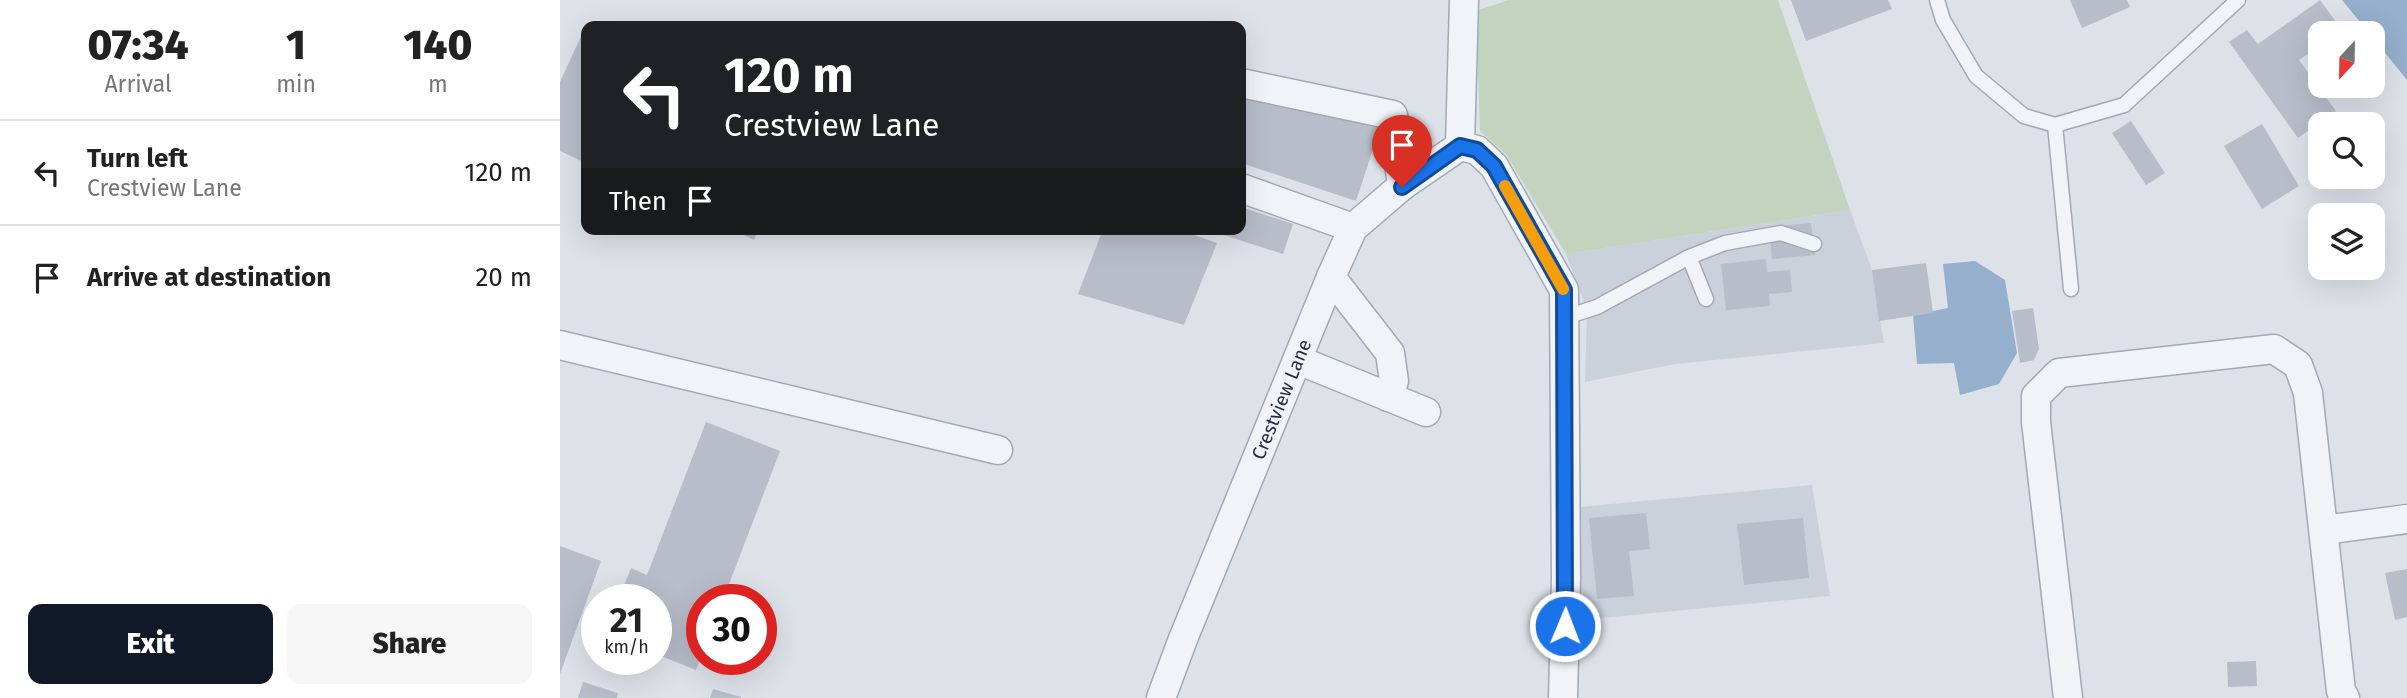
<!DOCTYPE html>
<style>
:root{--surface:#fff;--page:#f6f6f6;--text:#222;--muted:#767676;--line:#e0e0e0;--accent:#111827}
body{margin:0;font-family:"Fira Sans",sans-serif;background:var(--page);color:var(--text);height:100vh;display:flex;flex-direction:column;font-size:26px;white-space:nowrap}
*{box-sizing:border-box;margin:0}
p{font-size:23px;color:var(--muted)}
.icon{flex:none;width:38px;height:38px;fill:none;stroke:currentColor;stroke-width:2;stroke-linecap:round;stroke-linejoin:round}
.map{position:relative;flex:1;overflow:hidden}
.details{display:flex;flex-direction:column;background:var(--surface);width:560px}
.details>*{flex:none}
.top-card{position:absolute;left:21px;top:21px;width:665px;height:214px;border-radius:14px;box-shadow:0 7px 28px #0002;background:#202124;color:#fff;overflow:hidden}
.needle{width:46px;rotate:202deg}
.tools{position:absolute;left:1748px;top:21px;display:grid;gap:14px}
.tools a{display:grid;place-items:center;width:77px;height:77px;border-radius:14px;background:var(--surface);box-shadow:0 7px 28px #0002;font-size:35px}
.speed{position:absolute;left:21px;top:584px;display:flex;gap:14px;font-size:35px;font-weight:700;text-align:center}
.speed>*{display:grid;place-content:center;width:91px;height:91px;border-radius:50%;background:var(--surface);box-shadow:0 7px 28px #0002;line-height:1}
.speed small{font-size:18px;font-weight:400}
.speed .limit{border:10px solid #d22;background:#fff;color:#111}
.pin{position:absolute;display:grid;place-items:center;width:60px;height:60px;color:#fff;margin:-72px -30px;border-radius:50% 50% 50% 0;rotate:-45deg;box-shadow:0 0 7px #0007}
.pin .icon{rotate:45deg}
.me{position:absolute;width:77px;margin:-38px;rotate:1deg;stroke-linejoin:round;filter:drop-shadow(0 0 5px #0008)}
.turn{display:flex;align-items:center;gap:24px;height:147px;padding:0 28px;font-size:32px}
.turn .icon{width:91px;height:91px;stroke-width:2.5}
.turn b{display:block;font-size:49px;line-height:60px}
.then{display:flex;align-items:center;height:66px;padding:0 28px;background:#0003;gap:14px;font-size:26px}
.eta{display:flex;justify-content:space-evenly;align-items:center;height:119px;text-align:center}
.eta b{font-size:42px;font-weight:800;line-height:49px}
.action{display:flex;gap:14px;margin-top:auto;padding:14px 28px}
.action a{flex:1;height:80px;border-radius:14px;background:var(--accent);color:#fff;font-size:28px;font-weight:800;line-height:80px;text-align:center}
.action a+a{background:var(--page);color:var(--text)}
ul{padding:0;list-style:none}
li{display:flex;align-items:center;gap:21px;height:105px;padding:0 28px;border-top:2px solid var(--line)}
li div{flex:1}
li b{display:block;font-size:26px}
li em{font-style:normal}
main{display:flex;flex:1;min-height:0}
.map>svg:first-child{display:block}
.built{fill:#cbd1db}
.green{fill:#c3d3be}
.water{fill:#95afcc}
.building{fill:#b7bdc9}
.lines{fill:none;stroke-linecap:round;stroke-linejoin:round}
.lane-casing{stroke:#a2a9b3;stroke-width:17}
.street-casing{stroke:#a2a9b3;stroke-width:31}
.lane{stroke:#f0f3f7;stroke-width:14}
.street{stroke:#f0f3f7;stroke-width:28}
.route-casing{stroke:#114b97;stroke-width:18}
.route{stroke:#1a73e8;stroke-width:12}
.slow{stroke:#f59e0b;stroke-width:12}
.labels{text-anchor:middle;dominant-baseline:central;stroke-width:5;stroke-linejoin:round;paint-order:stroke}
.street-label{font-size:19px;fill:#252f41;stroke:#edf1f6}
</style>
<main>
<section class="details">
<div class="eta">
<div><b>07:34</b><p>Arrival</p></div>
<div><b>1</b><p>min</p></div>
<div><b>140</b><p>m</p></div>
</div>
<ul>
<li><svg class="icon" aria-label="left" viewBox="0 0 24 24"><path d="M17 20v-9H6M10 6l-5 5 5 5"/></svg><div><b>Turn left</b><p>Crestview Lane</p></div><em>120 m</em></li>
<li><svg class="icon" aria-label="arrive" viewBox="0 0 24 24"><path d="M6 21V4h12l-3 4 3 4H6"/></svg><div><b>Arrive at destination</b></div><em>20 m</em></li>
</ul>
<div class="action"><a>Exit</a><a>Share</a></div>
</section>
<div class="map">
<svg width="1847" height="698" viewBox="0 0 1847 698">
<rect width="100%" height="100%" fill="#dde2e9"/>
<path class="built" d="M 1290,210 L 1312,270 L 1324,343 L 1115,364 L 1025,382 L 1027,310 L 1006,254 Z
M 1252,485 L 1270,596 L 1021,620 L 1020,507 Z"/>
<path class="green" d="M 949,0 L 1218,0 L 1290,210 L 1006,254 L 946,154 L 920,131 L 916,11 Z"/>
<path class="water" d="M 1782,0 L 1847,0 L 1847,80 L 1813,38 L 1813,33 L 1809,33 Z
M 1415,261 L 1445,280 L 1457,353 L 1439,384 L 1400,395 L 1394,363 L 1357,364 L 1353,315 L 1388,308 L 1383,264 Z"/>
<path class="building" d="M 1231,0 L 1328,0 L 1332,9 L 1246,41 Z
M 1510,0 L 1567,0 L 1570,7 L 1522,28 Z
M 1760,0 L 1782,30 L 1777,33 L 1760,33 L 1760,45 L 1739,60 L 1776,111 L 1738,138 L 1669,42 L 1687,30 L 1698,44 Z
M 22,34 L 26,36 L 26,163 L 0,151 L 0,82 Z
M 681,92 L 821,125 L 796,201 L 681,163 Z
M 1571,121 L 1605,173 L 1586,185 L 1552,133 Z
M 1702,124 L 1739,186 L 1702,209 L 1664,146 Z
M 681,207 L 733,224 L 723,254 L 648,230 L 681,229 Z
M 1251,223 L 1255,255 L 1212,259 L 1209,227 Z
M 171,229 L 199,229 L 194,240 Z
M 543,229 L 617,229 L 657,243 L 624,325 L 518,294 Z
M 1206,259 L 1207,272 L 1230,270 L 1232,292 L 1209,294 L 1210,306 L 1166,310 L 1161,264 Z
M 1366,263 L 1373,313 L 1319,321 L 1312,270 Z
M 1473,308 L 1479,349 L 1474,360 L 1460,363 L 1452,311 Z
M 146,422 L 220,451 L 163,600 L 142,600 L 142,655 L 136,670 L 96,654 L 96,600 L 58,600 L 71,568 L 87,575 Z
M 1086,513 L 1090,549 L 1069,551 L 1074,596 L 1037,599 L 1029,518 Z
M 1243,518 L 1249,578 L 1184,585 L 1177,524 Z
M 0,546 L 41,561 L 0,674 Z
M 1847,569 L 1847,617 L 1835,620 L 1825,573 Z
M 1696,661 L 1697,686 L 1668,687 L 1667,662 Z
M 23,682 L 58,693 L 57,698 L 18,698 Z
M 153,689 L 181,697 L 181,698 L 150,698 Z"/>
<g class="lines">
<defs>
<path id="lane" d="M 1377,0 L 1383,20 L 1416,76 L 1464,116 L 1495,125 L 1564,105 L 1678,0
M 1495,125 L 1511,289
M 1129,257 L 1146,299
M 1006,317 L 1037,307 L 1129,257 L 1165,243 L 1221,233 L 1254,244"/>
<g id="street">
<path d="M 681,83 L 833,115 L 842,186"/>
<path d="M 900,146 L 917,150 L 934,166 L 1004,290 L 1006,578 L 1003,698"/>
<path d="M 900,146 L 904,0"/>
<path d="M 681,188 L 793,228"/>
<path d="M 771,277 L 830,353 L 834,381 L 828,397"/>
<path d="M 0,345 L 438,450"/>
<path d="M 738,360 L 866,412"/>
<path d="M 1764,530 L 1847,519"/>
<path id="s1" d="M 601,698 L 623,639 L 771,277 L 793,228 L 842,186 L 900,146"/>
<path d="M 1508,698 L 1476,422 L 1476,396 L 1499,373 L 1714,349 L 1738,365 L 1748,393 L 1781,691 L 1785,698"/>
</g>
</defs>
<use href="#lane" class="lane-casing"/>
<use href="#street" class="street-casing"/>
<use href="#lane" class="lane"/>
<use href="#street" class="street"/>
</g>
<g class="lines">
<defs>
<path id="route" d="M 842,187 L 900,146 L 917,150 L 934,166 L 1004,290 L 1005,626"/>
</defs>
<use href="#route" class="route-casing"/>
<use href="#route" class="route"/>
<path class="slow" d="M 945,186 L 1003,289"/>
</g>
<g class="labels">
<g class="street-label">
<text stroke="none"><textPath href="#s1" startOffset="322">Crestview Lane</textPath></text>
</g>
</g>
</svg>
<div class="tools">
<a><svg class="needle" viewBox="-14 -14 28 28"><path d="M0-13l5 13h-10z" fill="#e53935"/><path d="M0 13l5-13h-10z" fill="#767676"/></svg></a>
<a><svg class="icon" aria-label="search" viewBox="0 0 24 24"><circle cx="10" cy="10" r="6"/><path d="M15 15l6 6"/></svg></a>
<a><svg class="icon" aria-label="layers" viewBox="0 0 24 24"><path d="M12 4l9 5-9 5-9-5zM3 14l9 5 9-5"/></svg></a>
</div>
<div class="speed"><div>21<small>km/h</small></div><div class="limit">30</div></div>
<div class="pin" style="left:842px;top:187px;background:#d93025"><svg class="icon" aria-label="arrive" viewBox="0 0 24 24"><path d="M6 21V4h12l-3 4 3 4H6"/></svg></div>
<svg class="me" style="left:1005px;top:626px" viewBox="-20 -20 40 40"><circle r="17" fill="#1a73e8" stroke="#fff" stroke-width="3"/><path d="M0-11L8 9 0 5-8 9z" fill="#fff"/></svg>
<div class="top-card">
<div class="turn"><svg class="icon" aria-label="left" viewBox="0 0 24 24"><path d="M17 20v-9H6M10 6l-5 5 5 5"/></svg><div><b>120 m</b>Crestview Lane</div></div>
<div class="then">Then<svg class="icon" aria-label="arrive" viewBox="0 0 24 24"><path d="M6 21V4h12l-3 4 3 4H6"/></svg></div>
</div>
</div>
</main>
